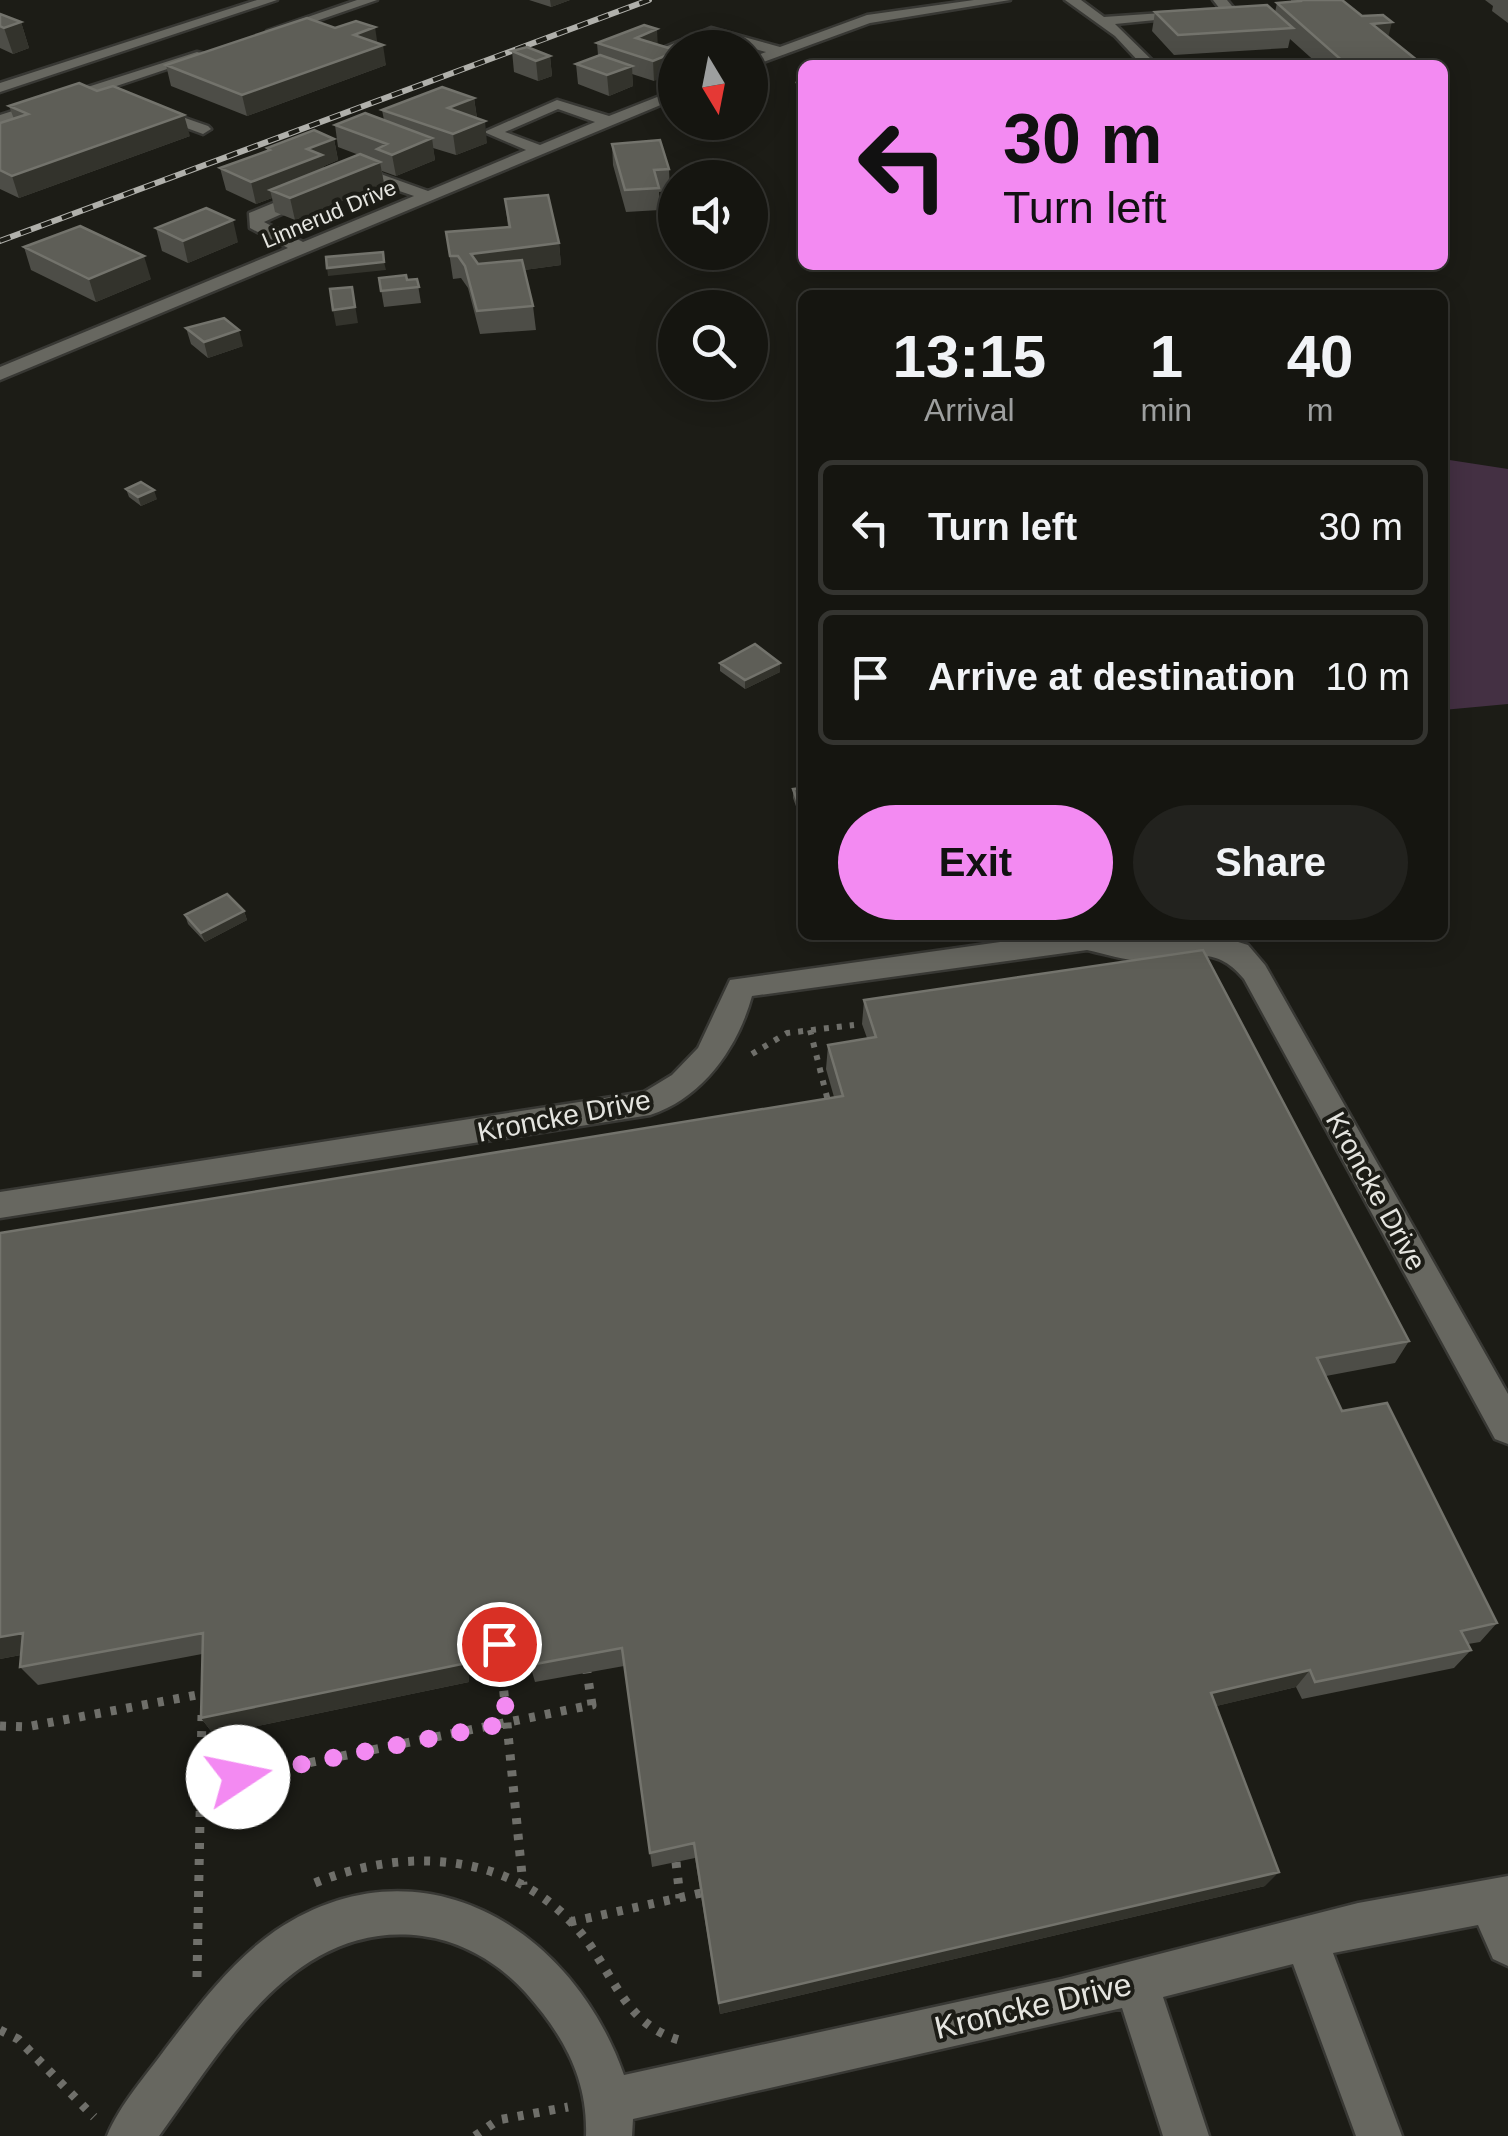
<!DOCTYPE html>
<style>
:root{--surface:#151510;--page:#22221e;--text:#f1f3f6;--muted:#9d9f9f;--line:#343430;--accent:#f38af2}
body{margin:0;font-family:Helvetica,sans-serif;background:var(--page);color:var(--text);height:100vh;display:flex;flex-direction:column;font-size:38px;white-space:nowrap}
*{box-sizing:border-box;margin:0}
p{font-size:32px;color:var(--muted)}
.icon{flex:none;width:55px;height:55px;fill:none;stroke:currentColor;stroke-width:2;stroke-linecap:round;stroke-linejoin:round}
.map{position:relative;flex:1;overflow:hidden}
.panel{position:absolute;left:798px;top:290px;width:650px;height:650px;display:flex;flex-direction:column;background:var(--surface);border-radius:15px;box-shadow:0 5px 25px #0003,0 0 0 2px var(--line)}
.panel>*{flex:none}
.banner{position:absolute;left:798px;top:60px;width:650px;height:210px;border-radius:15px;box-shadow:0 5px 25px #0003,0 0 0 2px var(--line);background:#f38af2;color:#111;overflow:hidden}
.needle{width:65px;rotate:170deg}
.buttons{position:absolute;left:658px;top:30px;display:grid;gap:20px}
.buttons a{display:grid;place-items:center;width:110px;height:110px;border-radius:50%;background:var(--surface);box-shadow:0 5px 25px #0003,0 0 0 2px var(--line);font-size:50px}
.pin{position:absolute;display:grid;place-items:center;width:85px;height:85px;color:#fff;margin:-42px;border:5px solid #fff;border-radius:50%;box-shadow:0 2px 10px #0007}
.me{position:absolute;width:110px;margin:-55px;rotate:79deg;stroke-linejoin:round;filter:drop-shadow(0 0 8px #0008)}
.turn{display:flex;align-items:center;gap:35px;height:210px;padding:0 40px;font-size:45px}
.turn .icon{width:130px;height:130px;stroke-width:2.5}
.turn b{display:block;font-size:70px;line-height:85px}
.eta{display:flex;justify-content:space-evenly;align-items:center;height:170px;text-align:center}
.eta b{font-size:60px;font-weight:800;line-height:70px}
.cta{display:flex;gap:20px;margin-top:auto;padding:20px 40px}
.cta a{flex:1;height:115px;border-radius:60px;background:var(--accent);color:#111;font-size:40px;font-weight:800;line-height:115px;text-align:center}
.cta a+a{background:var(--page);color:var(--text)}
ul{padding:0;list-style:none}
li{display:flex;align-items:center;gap:30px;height:135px;margin:0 20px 15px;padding:0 20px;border:5px solid var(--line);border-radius:15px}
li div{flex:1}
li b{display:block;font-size:38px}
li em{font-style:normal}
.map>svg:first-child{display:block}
.green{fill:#443043}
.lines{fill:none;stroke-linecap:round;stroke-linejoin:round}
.minor-casing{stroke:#383834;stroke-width:5}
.path-far1{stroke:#6f6f6a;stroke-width:6;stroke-dasharray:5 8;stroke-linecap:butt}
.path{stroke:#6f6f6a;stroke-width:9;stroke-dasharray:6 10;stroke-linecap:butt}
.minor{fill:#676760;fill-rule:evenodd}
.rail-casing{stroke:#b0b0ab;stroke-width:6}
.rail{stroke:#1c1c16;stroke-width:4;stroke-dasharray:11;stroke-linecap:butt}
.wall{fill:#4d4d47}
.shaded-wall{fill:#33332c}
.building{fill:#5e5e57;stroke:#73736c;stroke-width:2.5}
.route{stroke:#f38af2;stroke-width:18;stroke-dasharray:0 32.4}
.labels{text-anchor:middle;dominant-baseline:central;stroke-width:8;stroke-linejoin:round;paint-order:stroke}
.far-street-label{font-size:22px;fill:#e5e5e0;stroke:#1c1c16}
.street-label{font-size:28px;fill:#e5e5e0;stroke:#1c1c16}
.near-street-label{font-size:32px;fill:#e5e5e0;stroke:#1c1c16}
</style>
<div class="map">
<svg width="1508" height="2136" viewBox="0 0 1508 2136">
<rect width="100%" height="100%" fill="#1c1c16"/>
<path class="green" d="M 1443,459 L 1508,469 L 1508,704 L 1443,710 Z"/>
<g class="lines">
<defs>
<path id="minor" d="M 257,0 L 277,0 L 0,92 L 0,83 Z
M 357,0 L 377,0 L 279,34 L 267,31 Z
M 974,0 L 1010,0 L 870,23 L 750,67 L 750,58 L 766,52 L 712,37 L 675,48 L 675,57 L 658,50 L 711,28 L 780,47 L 867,15 Z
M 1065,0 L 1081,0 L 1104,17 L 1220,9 L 1213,0 L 1227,0 L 1237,12 L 1115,24 L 1157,65 L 1142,65 L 1115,36 Z
M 197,52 L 209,55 L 0,125 L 0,115 Z
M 675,90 L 675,99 L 0,380 L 0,367 L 288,248 L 250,228 L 249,213 L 361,167 L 428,191 L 526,150 L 484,132 L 557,100 L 609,116 ZM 558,109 L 595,122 L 540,145 L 505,132 ZM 361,178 L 414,196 L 303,242 L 264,222 Z
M 148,105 L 208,126 L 211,129 L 203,134 L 143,112 L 143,106 Z
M 1050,935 L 1112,935 L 1142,941 L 1200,935 L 1225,938 L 1248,945 L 1265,965 L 1508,1394 L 1508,1444 L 1495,1439 L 1244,979 C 1211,939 1186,963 1142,961 C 1124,960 1105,954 1087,950 L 752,996 C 738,1047 703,1098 650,1115 L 0,1218 L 0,1192 L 644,1092 L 672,1075 L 698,1048 L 730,980 Z
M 1508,1876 L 1508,1966 L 1493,1959 L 1478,1925 L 1333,1953 L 1402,2136 L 1356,2136 L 1293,1964 L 1163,1997 L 1209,2136 L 1163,2136 L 1122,2008 L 633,2119 L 632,2136 L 586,2136 C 588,2079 564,2036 526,1993 C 499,1963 462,1941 422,1936 C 294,1920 224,2047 159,2136 L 107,2136 C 120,2104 146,2076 166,2048 C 198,2006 232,1961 275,1931 C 419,1834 572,1927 624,2075 L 1062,1979 L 1358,1903 Z"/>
</defs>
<use href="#minor" class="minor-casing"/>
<path class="path-far1" d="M 810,1030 L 829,1105
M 752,1054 L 787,1033 L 854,1025"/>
<path class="path" d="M 499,1643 L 523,1885
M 0,1726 L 26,1727 L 202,1694
M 200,1785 L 592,1705 L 587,1672
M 676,1862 L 680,1898
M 315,1883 C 410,1844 522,1853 587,1941 C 616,1981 628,2025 679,2040
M 570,1922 L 701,1893
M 197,1977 L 202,1715
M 0,2030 L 18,2039 L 94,2117
M 475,2136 L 498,2120 L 568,2107"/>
<use href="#minor" class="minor"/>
<defs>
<path id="rail" d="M 0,241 L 649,0"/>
</defs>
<use href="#rail" class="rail-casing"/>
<use href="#rail" class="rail"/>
</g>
<path class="wall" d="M 529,0 L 570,0 L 551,7 Z
M 1291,0 L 1342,0 L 1418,61 L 1417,65 L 1319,65 L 1290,39 L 1288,48 L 1174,55 L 1152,31 L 1155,12 L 1275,12 L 1277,3 L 1291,2 Z
M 1485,0 L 1508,0 L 1508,23 L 1492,11 L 1493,6 Z
M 0,14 L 21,22 L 29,48 L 13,54 L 0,48 Z
M 657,29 L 654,81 L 632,74 L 633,86 L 609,96 L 578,84 L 576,64 L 598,55 L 597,43 Z
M 378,43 L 386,65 L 247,116 L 171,86 L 166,65 Z
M 512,51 L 550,56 L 552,76 L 538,81 L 514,72 Z
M 797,83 L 802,83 L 802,109 L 797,98 Z
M 474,98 L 477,118 L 487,143 L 456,155 L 433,148 L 435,160 L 396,176 L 382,171 L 384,184 L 295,220 L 275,212 L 272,198 L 256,204 L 226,190 L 220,168 L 267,151 L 267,148 L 334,139 L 338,160 L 324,166 L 324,168 L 359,155 L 338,147 L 335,125 L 384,120 L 382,110 Z
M 9,106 L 190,136 L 19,198 L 0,189 L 0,123 L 14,119 Z
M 612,144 L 669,169 L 670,191 L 659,192 L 660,210 L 626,212 L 613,165 Z
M 505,199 L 559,243 L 561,265 L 524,270 L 533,306 L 536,330 L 480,334 L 468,288 L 461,278 L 453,279 L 446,232 L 508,227 Z
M 156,228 L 238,242 L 188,263 L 162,251 Z
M 24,247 L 151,279 L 96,302 L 31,270 Z
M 379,278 L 417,279 L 421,303 L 384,307 Z
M 186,328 L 243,346 L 208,358 L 191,344 Z
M 126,489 L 157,499 L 141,506 L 129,497 Z
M 720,663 L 780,663 L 780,672 L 745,689 L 720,671 Z
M 802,788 L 802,820 L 801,811 L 798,812 L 793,798 L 793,789 Z
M 244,911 L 247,920 L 205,942 L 188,924 L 185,915 Z
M 864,1000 L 1409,1341 L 1395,1363 L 1326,1376 L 1342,1411 L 1497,1623 L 1480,1642 L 1468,1644 L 1471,1650 L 1454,1668 L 1302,1699 L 1296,1687 L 1216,1706 L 1265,1886 L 720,2014 L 695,1858 L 652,1867 L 624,1666 L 535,1682 L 530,1665 L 527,1638 L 466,1650 L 469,1682 L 214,1735 L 201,1718 L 202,1654 L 38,1685 L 20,1667 L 21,1655 L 0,1659 L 0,1233 L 834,1097 L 826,1069 L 828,1045 L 867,1038 L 862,1024 Z"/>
<path class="shaded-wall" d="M 550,0 L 570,0 L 551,7 Z
M 21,22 L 29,48 L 13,54 L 4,28 Z
M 1392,22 L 1387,42 L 1372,24 Z
M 375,27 L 378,47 L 383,45 L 386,65 L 247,116 L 242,95 L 354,35 Z
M 657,29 L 658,49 L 636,38 Z
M 675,52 L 675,73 L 654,81 L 653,61 Z
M 550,56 L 552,76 L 538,81 L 536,61 Z
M 632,66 L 633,86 L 609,96 L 607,75 Z
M 474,98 L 477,119 L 448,108 Z
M 184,115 L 190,136 L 19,198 L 12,176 Z
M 485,121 L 487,143 L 456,155 L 453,134 Z
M 432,138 L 435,160 L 396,176 L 392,155 Z
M 334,139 L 338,160 L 324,166 L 326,177 L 270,190 L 272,198 L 256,204 L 251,182 L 307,149 Z
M 380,162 L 384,184 L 295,220 L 290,198 Z
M 233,220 L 238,242 L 188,263 L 183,241 Z
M 559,243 L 561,265 L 474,277 L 471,254 Z
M 144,256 L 151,279 L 96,302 L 89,279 Z
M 384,262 L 386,270 L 328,276 L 327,268 Z
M 352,287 L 358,323 L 336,326 L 333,310 Z
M 239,330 L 243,346 L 208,358 L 204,342 Z
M 154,490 L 157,499 L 141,506 L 138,497 Z
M 780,663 L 780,672 L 745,689 L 745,680 Z
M 244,911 L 247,920 L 205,942 L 201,933 Z
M 525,1618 L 530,1637 L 466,1650 L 469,1682 L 214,1735 L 201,1718 L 459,1632 Z
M 23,1633 L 41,1651 L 0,1659 L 0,1637 Z
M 1310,1670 L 1296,1687 L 1200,1710 L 1211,1693 Z
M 1279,1872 L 1265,1886 L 720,2014 L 719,2003 Z"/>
<path class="building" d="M 1299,0 L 1342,0 L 1362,16 L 1383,15 L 1392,22 L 1372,24 L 1418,61 L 1347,65 L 1277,3 L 1300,1 Z
M 1267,5 L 1293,28 L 1178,35 L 1155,12 Z
M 0,14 L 21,22 L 4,28 L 0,26 Z
M 307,18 L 335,28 L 356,21 L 375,27 L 354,35 L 383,45 L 242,95 L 166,65 Z
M 644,25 L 657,29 L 636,38 L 675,50 L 675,52 L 653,61 L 597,43 Z
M 527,47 L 550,56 L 536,61 L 512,51 Z
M 600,55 L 632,66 L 607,75 L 576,64 Z
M 79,83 L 97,91 L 113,86 L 184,115 L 12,176 L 0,170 L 0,123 L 28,114 L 9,106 Z
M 797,83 L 802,83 L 802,95 Z
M 442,87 L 474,98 L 448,108 L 485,121 L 453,134 L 382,110 Z
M 365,113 L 432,138 L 392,155 L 377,149 L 387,144 L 335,125 Z
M 314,130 L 334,139 L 307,149 L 322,155 L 251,182 L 220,168 L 270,150 L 267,148 Z
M 660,140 L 669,169 L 654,170 L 659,188 L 625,190 L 612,144 Z
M 360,154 L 380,162 L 290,198 L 270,190 Z
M 548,195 L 559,243 L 471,254 L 478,264 L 522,260 L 533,306 L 477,311 L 465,266 L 458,256 L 450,256 L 446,232 L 510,227 L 505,199 Z
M 206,208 L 233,220 L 183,241 L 156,228 Z
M 80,226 L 144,256 L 89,279 L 24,247 Z
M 383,252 L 384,262 L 327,268 L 326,257 Z
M 406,275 L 407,280 L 417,279 L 419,287 L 381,291 L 379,278 Z
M 352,287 L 355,307 L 333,310 L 330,289 Z
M 224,318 L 239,330 L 204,342 L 186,328 Z
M 141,482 L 154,490 L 138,497 L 126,489 Z
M 755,644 L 780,663 L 745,680 L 720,663 Z
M 802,788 L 802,802 L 798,803 L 793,789 Z
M 227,894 L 244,911 L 201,933 L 185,915 Z
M 1203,950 L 1409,1341 L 1317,1358 L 1342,1411 L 1387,1403 L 1497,1623 L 1461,1631 L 1471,1650 L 1315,1682 L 1310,1670 L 1211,1693 L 1279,1872 L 719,2003 L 694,1843 L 650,1853 L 622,1648 L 530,1665 L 525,1618 L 459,1632 L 462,1664 L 201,1718 L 203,1633 L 20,1667 L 23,1633 L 0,1637 L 0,1233 L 843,1096 L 828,1045 L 876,1037 L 864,1000 Z"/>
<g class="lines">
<path class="route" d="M 238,1777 L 507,1723 L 499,1644"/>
</g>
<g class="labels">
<g class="far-street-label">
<text transform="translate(329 214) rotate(-23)">Linnerud Drive</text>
</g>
<g class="street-label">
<text transform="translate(564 1116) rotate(-11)">Kroncke Drive</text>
<text transform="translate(1376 1191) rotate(61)">Kroncke Drive</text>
</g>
<g class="near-street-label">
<text transform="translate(1033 2006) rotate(-13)">Kroncke Drive</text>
</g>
</g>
</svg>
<div class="buttons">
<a><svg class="needle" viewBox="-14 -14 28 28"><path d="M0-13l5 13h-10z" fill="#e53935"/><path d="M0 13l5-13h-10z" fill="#9d9f9f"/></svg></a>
<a><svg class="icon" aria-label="sound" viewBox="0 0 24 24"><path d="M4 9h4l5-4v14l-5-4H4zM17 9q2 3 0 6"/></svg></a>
<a><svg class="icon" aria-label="search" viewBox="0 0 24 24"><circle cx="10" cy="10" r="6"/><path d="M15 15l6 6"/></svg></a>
</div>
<div class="pin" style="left:499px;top:1644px;background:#d93025"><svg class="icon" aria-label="arrive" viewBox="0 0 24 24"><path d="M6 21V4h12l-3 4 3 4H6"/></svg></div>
<svg class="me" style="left:238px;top:1777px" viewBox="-20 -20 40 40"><circle r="19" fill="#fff"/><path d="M0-13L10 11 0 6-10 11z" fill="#f38af2"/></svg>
<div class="banner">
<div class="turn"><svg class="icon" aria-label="left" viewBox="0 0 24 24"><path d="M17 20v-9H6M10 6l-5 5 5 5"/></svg><div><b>30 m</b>Turn left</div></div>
</div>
<section class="panel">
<div class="eta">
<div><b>13:15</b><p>Arrival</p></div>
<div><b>1</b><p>min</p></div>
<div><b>40</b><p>m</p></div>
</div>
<ul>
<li><svg class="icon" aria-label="left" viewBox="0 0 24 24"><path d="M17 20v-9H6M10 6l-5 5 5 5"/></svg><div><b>Turn left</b></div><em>30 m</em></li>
<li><svg class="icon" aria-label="arrive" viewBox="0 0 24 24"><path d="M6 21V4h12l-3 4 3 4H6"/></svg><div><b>Arrive at destination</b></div><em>10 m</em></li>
</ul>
<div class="cta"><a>Exit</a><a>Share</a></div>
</section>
</div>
